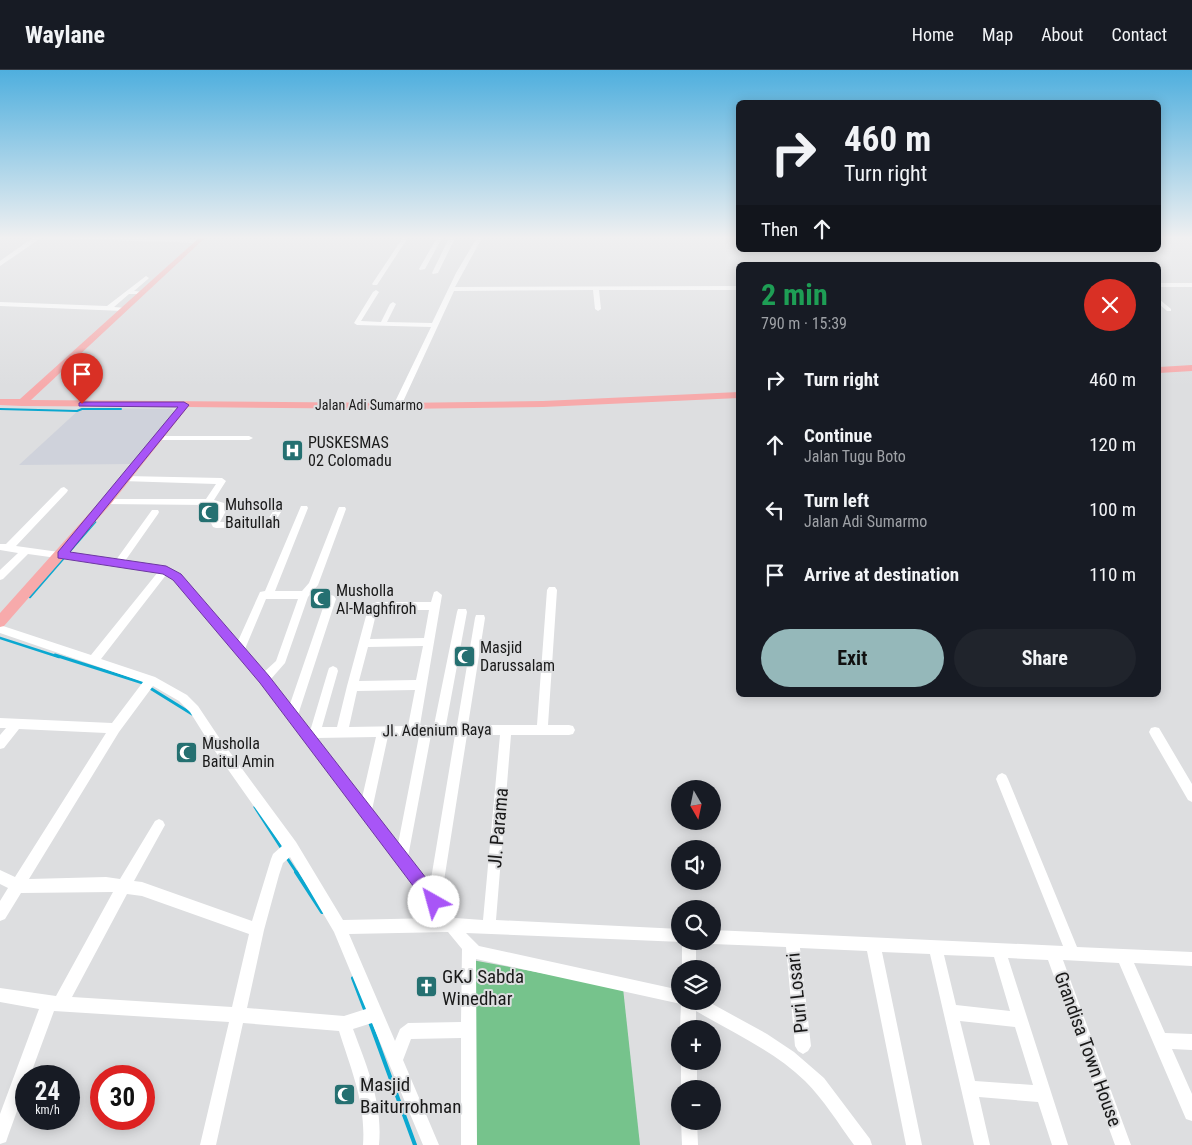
<!DOCTYPE html>
<meta charset="utf-8">
<style>
:root{--surface:#171b24;--page:#20242c;--text:#f1f3f6;--muted:#9ea1a6;--line:#363941;--accent:#95b8ba}
body{margin:0;font-family:"Roboto Condensed",sans-serif;background:var(--page);color:var(--text);height:100vh;display:flex;flex-direction:column;font-size:19px;white-space:nowrap}
*{box-sizing:border-box;margin:0}
p{font-size:16px;color:var(--muted)}
.icon{flex:none;width:28px;height:28px;fill:none;stroke:currentColor;stroke-width:2;stroke-linecap:round;stroke-linejoin:round}
.map{position:relative;flex:1;overflow:hidden}
.panel{position:absolute;left:736px;top:192px;width:425px;height:435px;display:flex;flex-direction:column;background:var(--surface);border-radius:8px;box-shadow:0 2px 12px #0003}
.panel>*{flex:none}
.banner{position:absolute;left:736px;top:30px;width:425px;height:152px;border-radius:8px;box-shadow:0 2px 12px #0003;background:#171b24;color:var(--text);overflow:hidden}
.needle{width:32px;rotate:171deg}
.fabs{position:absolute;left:671px;top:710px;display:grid;gap:10px}
.fabs a{display:grid;place-items:center;width:50px;height:50px;border-radius:50%;background:var(--surface);box-shadow:0 2px 12px #0003;font-size:25px}
.speed{position:absolute;left:15px;top:995px;display:flex;gap:10px;font-size:25px;font-weight:700;text-align:center}
.speed>*{display:grid;place-content:center;width:65px;height:65px;border-radius:50%;background:var(--surface);box-shadow:0 2px 12px #0003;line-height:1}
.speed small{font-size:12px;font-weight:400}
.speed .limit{border:8px solid #d22;background:#fff;color:#111}
.pin{position:absolute;display:grid;place-items:center;width:42px;height:42px;color:#fff;margin:-51px -21px;border-radius:50% 50% 50% 0;rotate:-45deg;box-shadow:0 0 5px #0007}
.pin .icon{rotate:45deg}
.me{position:absolute;width:55px;margin:-28px;rotate:322deg;stroke-linejoin:round;filter:drop-shadow(0 0 4px #0008)}
.turn{display:flex;align-items:center;gap:18px;height:105px;padding:0 25px;font-size:22px}
.turn .icon{width:65px;height:65px;stroke-width:2.5}
.turn b{display:block;font-size:35px;line-height:42px}
.then{display:flex;align-items:center;height:48px;padding:0 25px;background:#0003;gap:10px;font-size:19px}
.round{display:grid;place-items:center;flex:none;width:52px;height:52px;border-radius:26px;background:var(--page)}
.overview{display:flex;align-items:center;justify-content:space-between;height:85px;padding:0 25px}
h1{font-size:30px;font-weight:700;line-height:38px;color:#1e9e55}
.action{display:flex;gap:10px;margin-top:auto;padding:10px 25px}
.action a{flex:1;height:58px;border-radius:30px;background:var(--accent);color:#111;font-size:20px;font-weight:700;line-height:58px;text-align:center}
.action a+a{background:var(--page);color:var(--text)}
ul{padding:0;list-style:none}
li{display:flex;align-items:center;gap:15px;height:65px;padding:0 25px}
li div{flex:1}
li b{display:block;font-size:19px}
li em{font-style:normal}
header{display:flex;align-items:center;gap:30px;box-sizing:border-box;height:70px;padding:0 25px;background:var(--surface);border-bottom:1px solid var(--line)}
header strong{font-size:24px}
nav{display:flex;gap:28px;margin-inline-start:auto;font-size:18px}
.map>svg:first-child{display:block}
.built{fill:#cfd2db}
.green{fill:#76c38c}
.lines{fill:none;stroke-linecap:round;stroke-linejoin:round}
.stream-far3{stroke:#0ba8d0;stroke-width:2}
.stream-far2{stroke:#0ba8d0;stroke-width:2.5}
.stream-far1{stroke:#0ba8d0;stroke-width:3}
.stream{stroke:#0ba8d0;stroke-width:4}
.minor{fill:#fff;fill-rule:evenodd}
.major{fill:#f7aaab;fill-rule:evenodd}
.route{fill:#a855f7;stroke:#6d37a1}
.labels{text-anchor:middle;dominant-baseline:central;stroke-width:4;stroke-linejoin:round;paint-order:stroke}
.far-street-label{font-size:14px;fill:#191919;stroke:#dddee0}
.poi-label{font-size:16px;fill:#191919;stroke:#dddee0;text-anchor:start}
.street-label{font-size:16px;fill:#191919;stroke:#dddee0}
.near-street-label{font-size:19px;fill:#191919;stroke:#dddee0}
.near-poi-label{font-size:19px;fill:#191919;stroke:#dddee0;text-anchor:start}
</style>
<header>
<strong>Waylane</strong>
<nav><a>Home</a><a>Map</a><a>About</a><a>Contact</a></nav>
</header>
<div class="map">
<svg width="1192" height="1075" viewBox="0 0 1192 1075">
<rect width="100%" height="100%" fill="#dddee0"/>
<path class="built" d="M 81,338 L 172,339 L 174,341 L 134,394 L 19,395 Z"/>
<path class="green" d="M 472,890 L 623,918 L 640,1075 L 469,1075 Z"/>
<g class="lines">
<path class="stream-far3" d="M 0,339 L 77,341 L 82,339 L 121,339"/>
<path class="stream-far2" d="M 30,527 L 95,452
M 0,568 L 59,587"/>
<path class="stream-far1" d="M 55,585 L 143,613
M 150,618 L 192,644
M 255,737 L 282,779
M 287,788 L 297,803"/>
<path class="stream" d="M 296,802 L 322,842
M 353,908 L 366,942
M 370,952 L 415,1075"/>
<path class="minor" d="M 33,166 L 198,169 L 201,171 L 198,173 L 41,168 L 0,196 L 0,191 L 34,167 Z
M 404,166 L 409,166 L 377,215 L 373,215 L 372,214 Z
M 438,166 L 443,166 L 425,199 L 420,200 L 419,199 Z
M 450,166 L 456,166 L 438,203 L 433,204 L 432,203 Z
M 478,166 L 483,166 L 455,217 L 739,216 L 739,220 L 599,220 L 601,239 L 598,241 L 595,239 L 593,220 L 454,221 L 401,336 L 400,338 L 394,338 L 393,336 L 431,257 L 357,255 L 354,253 L 373,222 L 376,220 L 379,222 L 361,251 L 381,252 L 390,234 L 393,232 L 396,234 L 387,252 L 432,253 L 456,203 Z
M 146,206 L 149,208 L 148,209 L 134,221 L 144,222 L 144,224 L 129,224 L 114,237 L 126,238 L 126,240 L 124,241 L 0,236 L 0,232 L 107,236 Z
M 1159,213 L 1192,213 L 1192,217 L 1159,217 Z
M 1159,229 L 1171,239 L 1171,241 L 1167,241 L 1159,234 Z
M 155,366 L 249,366 L 253,368 L 249,370 L 158,370 L 154,368 Z
M 125,406 L 222,408 L 226,411 L 214,430 L 224,433 L 280,434 L 284,437 L 272,457 L 216,458 L 213,457 L 211,453 L 219,438 L 209,435 L 103,434 L 102,432 L 106,429 L 206,429 L 216,414 L 122,411 L 122,407 ZM 227,439 L 274,440 L 266,452 L 220,452 Z
M 64,417 L 68,420 L 67,422 L 16,476 L 116,490 L 152,440 L 158,440 L 159,442 L 158,444 L 125,491 L 165,496 L 180,504 L 238,571 L 260,522 L 265,521 L 301,436 L 307,436 L 308,438 L 275,521 L 302,521 L 309,513 L 338,439 L 339,437 L 345,437 L 346,439 L 318,515 L 308,527 L 285,593 L 271,609 L 290,634 L 326,529 L 331,525 L 334,526 L 336,529 L 298,645 L 308,658 L 311,658 L 328,601 L 329,598 L 333,596 L 337,598 L 338,601 L 322,657 L 337,657 L 347,616 L 369,535 L 377,532 L 431,532 L 434,522 L 437,521 L 442,525 L 420,655 L 434,655 L 457,542 L 458,539 L 466,539 L 467,542 L 446,655 L 457,655 L 475,548 L 476,545 L 484,545 L 485,548 L 468,655 L 537,655 L 547,520 L 549,517 L 555,517 L 557,520 L 548,655 L 569,655 L 573,656 L 575,660 L 573,664 L 569,665 L 511,665 L 496,850 L 680,859 L 680,871 L 696,871 L 696,899 L 682,899 L 682,872 L 466,863 L 479,876 L 680,920 L 680,931 L 707,931 L 767,964 L 794,982 L 824,1008 L 870,1069 L 872,1075 L 854,1075 C 838,1053 824,1030 805,1011 C 774,981 733,963 696,941 L 696,959 L 680,959 L 681,934 L 476,889 L 477,1075 L 461,1075 L 461,968 L 411,969 L 403,990 L 439,1075 L 423,1075 L 372,953 L 353,959 C 367,997 383,1033 379,1075 L 363,1075 C 366,1034 351,999 339,961 L 243,953 L 216,1075 L 200,1075 L 229,952 L 54,941 L 30,1006 L 26,1006 L 26,1016 L 8,1066 L 6,1072 L 0,1074 L 0,1044 L 39,939 L 0,932 L 0,918 L 56,926 L 113,822 L 21,823 L 5,849 L 0,851 L 0,831 L 8,818 L 0,814 L 0,800 L 15,807 L 106,663 L 19,659 L 4,678 L 0,679 L 0,665 L 6,658 L 0,658 L 0,648 L 112,653 L 143,612 L 0,563 L 0,555 L 91,585 L 158,502 L 28,484 L 3,509 L 0,510 L 0,500 L 18,483 L 0,480 L 0,474 L 6,474 L 61,418 ZM 166,505 L 174,510 L 260,612 L 438,848 L 343,850 L 296,772 L 218,666 L 198,636 L 187,625 L 155,607 L 101,589 ZM 266,529 L 298,529 L 276,591 L 264,602 L 245,579 ZM 377,540 L 429,540 L 424,568 L 370,569 ZM 423,576 L 416,610 L 359,611 L 368,577 ZM 153,616 L 179,631 L 190,642 L 210,674 L 282,776 L 273,784 L 271,789 L 252,851 L 142,812 L 134,811 L 165,755 L 163,751 L 159,749 L 155,751 L 120,809 L 106,807 L 29,809 L 119,662 ZM 415,620 L 408,656 L 349,657 L 357,621 ZM 431,665 L 455,665 L 430,815 L 408,787 ZM 467,665 L 500,665 L 483,850 L 455,848 L 441,830 ZM 388,666 L 419,666 L 398,774 L 372,740 ZM 376,667 L 362,728 L 316,668 ZM 290,787 L 334,862 L 366,939 L 344,946 L 247,938 L 264,860 L 279,805 L 283,793 ZM 127,824 L 142,826 L 249,864 L 232,937 L 72,927 ZM 448,862 L 462,879 L 461,952 L 408,953 L 400,959 L 395,971 L 349,864 Z
M 1155,657 L 1159,658 L 1192,714 L 1192,732 L 1188,730 L 1151,666 L 1149,662 L 1151,658 Z
M 1002,703 L 1006,705 L 1008,709 L 1077,877 L 1192,882 L 1192,896 L 1134,893 L 1165,963 L 1192,964 L 1192,980 L 1172,979 L 1192,1024 L 1192,1051 L 1186,1049 L 1119,893 L 1063,890 L 1131,1075 L 1115,1075 L 1048,890 L 1008,888 L 1068,1075 L 1052,1075 L 1038,1032 L 979,1027 L 990,1075 L 974,1075 L 930,884 L 882,882 L 922,1075 L 906,1075 L 867,881 L 800,878 L 811,976 L 808,981 L 803,984 L 798,981 L 795,976 L 786,877 L 712,874 L 707,872 L 712,871 L 712,860 L 1063,876 L 996,709 L 998,705 ZM 944,885 L 994,887 L 1010,941 L 956,935 ZM 960,951 L 1015,957 L 1033,1015 L 975,1011 Z
M 681,991 L 697,991 L 697,1019 L 681,1019 Z
M 681,1051 L 697,1051 L 698,1075 L 682,1075 Z"/>
<path class="major" d="M 201,166 L 207,166 L 31,330 L 397,333 L 543,331 L 739,322 L 739,328 L 543,337 L 397,339 L 188,337 L 110,435 L 4,556 L 0,557 L 0,543 L 102,429 L 178,337 L 22,336 L 0,335 L 0,329 L 20,329 Z
M 1192,295 L 1192,301 L 1159,303 L 1159,297 Z"/>
</g>
<linearGradient id="sky" x2="0" y2="1"><stop stop-color="#4fafde"/><stop offset="0.53" stop-color="#f0f0f1"/><stop offset="1" stop-color="#f0f0f1" stop-opacity="0"/></linearGradient>
<rect width="1192" height="316" fill="url(#sky)"/>
<path class="route" d="M 82,332 L 184,332 L 189,335 L 70,482 L 166,496 L 181,504 L 269,606 L 440,826 L 442,832 L 440,837 L 434,840 L 429,837 L 260,613 L 173,510 L 163,504 L 58,488 L 58,482 L 178,337 L 79,336 L 79,333 Z"/>
<defs>
<symbol id="hospital-square" viewBox="-11 -11 22 22"><rect x="-9" y="-9" width="18" height="18" rx="4" fill="#257071" stroke="#dddee0"/><path d="M-5-5h3v3.5h4V-5h3V5h-3V1.5h-4V5h-3Z" fill="#fff"/></symbol>
<symbol id="mosque-square" viewBox="-11 -11 22 22"><rect x="-9" y="-9" width="18" height="18" rx="4" fill="#257071" stroke="#dddee0"/><path d="M3.5-4.9A6 6 0 1 0 3.5 4.9A5 5 0 1 1 3.5-4.9Z" fill="#fff"/></symbol>
<symbol id="church-square" viewBox="-11 -11 22 22"><rect x="-9" y="-9" width="18" height="18" rx="4" fill="#257071" stroke="#dddee0"/><path d="M-1.2-6h2.4v3.5h3.3v2.4h-3.3V6h-2.4V-.1h-3.3v-2.4h3.3Z" fill="#fff"/></symbol>
</defs>
<g fill-rule="evenodd">
<use href="#hospital-square" x="280" y="368" width="25" height="25"/>
<use href="#mosque-square" x="196" y="430" width="25" height="25"/>
<use href="#mosque-square" x="308" y="516" width="25" height="25"/>
<use href="#mosque-square" x="452" y="574" width="25" height="25"/>
<use href="#mosque-square" x="174" y="670" width="25" height="25"/>
<use href="#church-square" x="414" y="904" width="25" height="25"/>
<use href="#mosque-square" x="332" y="1012" width="25" height="25"/>
</g>
<g class="labels">
<g class="far-street-label">
<text x="369" y="335">Jalan Adi Sumarmo</text>
</g>
<g class="poi-label">
<text x="308" y="372">PUSKESMAS<tspan x="308" dy="18">02 Colomadu</tspan></text>
<text x="225" y="434">Muhsolla<tspan x="225" dy="18">Baitullah</tspan></text>
<text x="336" y="520">Musholla<tspan x="336" dy="18">Al-Maghfiroh</tspan></text>
<text x="480" y="577">Masjid<tspan x="480" dy="18">Darussalam</tspan></text>
<text x="202" y="673">Musholla<tspan x="202" dy="18">Baitul Amin</tspan></text>
</g>
<g class="street-label">
<text transform="translate(437 660) rotate(-1)">Jl. Adenium Raya</text>
</g>
<g class="near-street-label">
<text transform="translate(498 758) rotate(-85)">Jl. Parama</text>
<text transform="translate(797 923) rotate(-96)">Puri Losari</text>
<text transform="translate(1088 979) rotate(70)">Grandisa Town House</text>
</g>
<g class="near-poi-label">
<text x="442" y="906">GKJ Sabda<tspan x="442" dy="22">Winedhar</tspan></text>
<text x="360" y="1014">Masjid<tspan x="360" dy="22">Baiturrohman</tspan></text>
</g>
</g>
</svg>
<div class="fabs">
<a><svg class="needle" viewBox="-14 -14 28 28"><path d="M0-13l5 13h-10z" fill="#e53935"/><path d="M0 13l5-13h-10z" fill="#9ea1a6"/></svg></a>
<a><svg class="icon" aria-label="sound" viewBox="0 0 24 24"><path d="M4 9h4l5-4v14l-5-4H4zM17 9q2 3 0 6"/></svg></a>
<a><svg class="icon" aria-label="search" viewBox="0 0 24 24"><circle cx="10" cy="10" r="6"/><path d="M15 15l6 6"/></svg></a>
<a><svg class="icon" aria-label="layers" viewBox="0 0 24 24"><path d="M12 4l9 5-9 5-9-5zM3 14l9 5 9-5"/></svg></a>
<a>+</a>
<a>−</a>
</div>
<div class="speed"><div>24<small>km/h</small></div><div class="limit">30</div></div>
<div class="pin" style="left:82px;top:334px;background:#d93025"><svg class="icon" aria-label="arrive" viewBox="0 0 24 24"><path d="M6 21V4h12l-3 4 3 4H6"/></svg></div>
<svg class="me" style="left:434px;top:832px" viewBox="-20 -20 40 40"><circle r="19" fill="#fff"/><path d="M0-13L10 11 0 6-10 11z" fill="#a855f7"/></svg>
<div class="banner">
<div class="turn"><svg class="icon" aria-label="right" viewBox="0 0 24 24"><path d="M7 20v-9h11M14 6l5 5-5 5"/></svg><div><b>460 m</b>Turn right</div></div>
<div class="then">Then<svg class="icon" aria-label="ahead" viewBox="0 0 24 24"><path d="M12 20V5M6 11l6-6 6 6"/></svg></div>
</div>
<section class="panel">
<div class="overview"><div><h1>2 min</h1><p>790 m · 15:39</p></div><a class="round" style="background:#d93025;color:#fff"><svg class="icon" aria-label="close" viewBox="0 0 24 24"><path d="M6 6l12 12M18 6L6 18"/></svg></a></div>
<ul>
<li><svg class="icon" aria-label="right" viewBox="0 0 24 24"><path d="M7 20v-9h11M14 6l5 5-5 5"/></svg><div><b>Turn right</b></div><em>460 m</em></li>
<li><svg class="icon" aria-label="ahead" viewBox="0 0 24 24"><path d="M12 20V5M6 11l6-6 6 6"/></svg><div><b>Continue</b><p>Jalan Tugu Boto</p></div><em>120 m</em></li>
<li><svg class="icon" aria-label="left" viewBox="0 0 24 24"><path d="M17 20v-9H6M10 6l-5 5 5 5"/></svg><div><b>Turn left</b><p>Jalan Adi Sumarmo</p></div><em>100 m</em></li>
<li><svg class="icon" aria-label="arrive" viewBox="0 0 24 24"><path d="M6 21V4h12l-3 4 3 4H6"/></svg><div><b>Arrive at destination</b></div><em>110 m</em></li>
</ul>
<div class="action"><a>Exit</a><a>Share</a></div>
</section>
</div>
